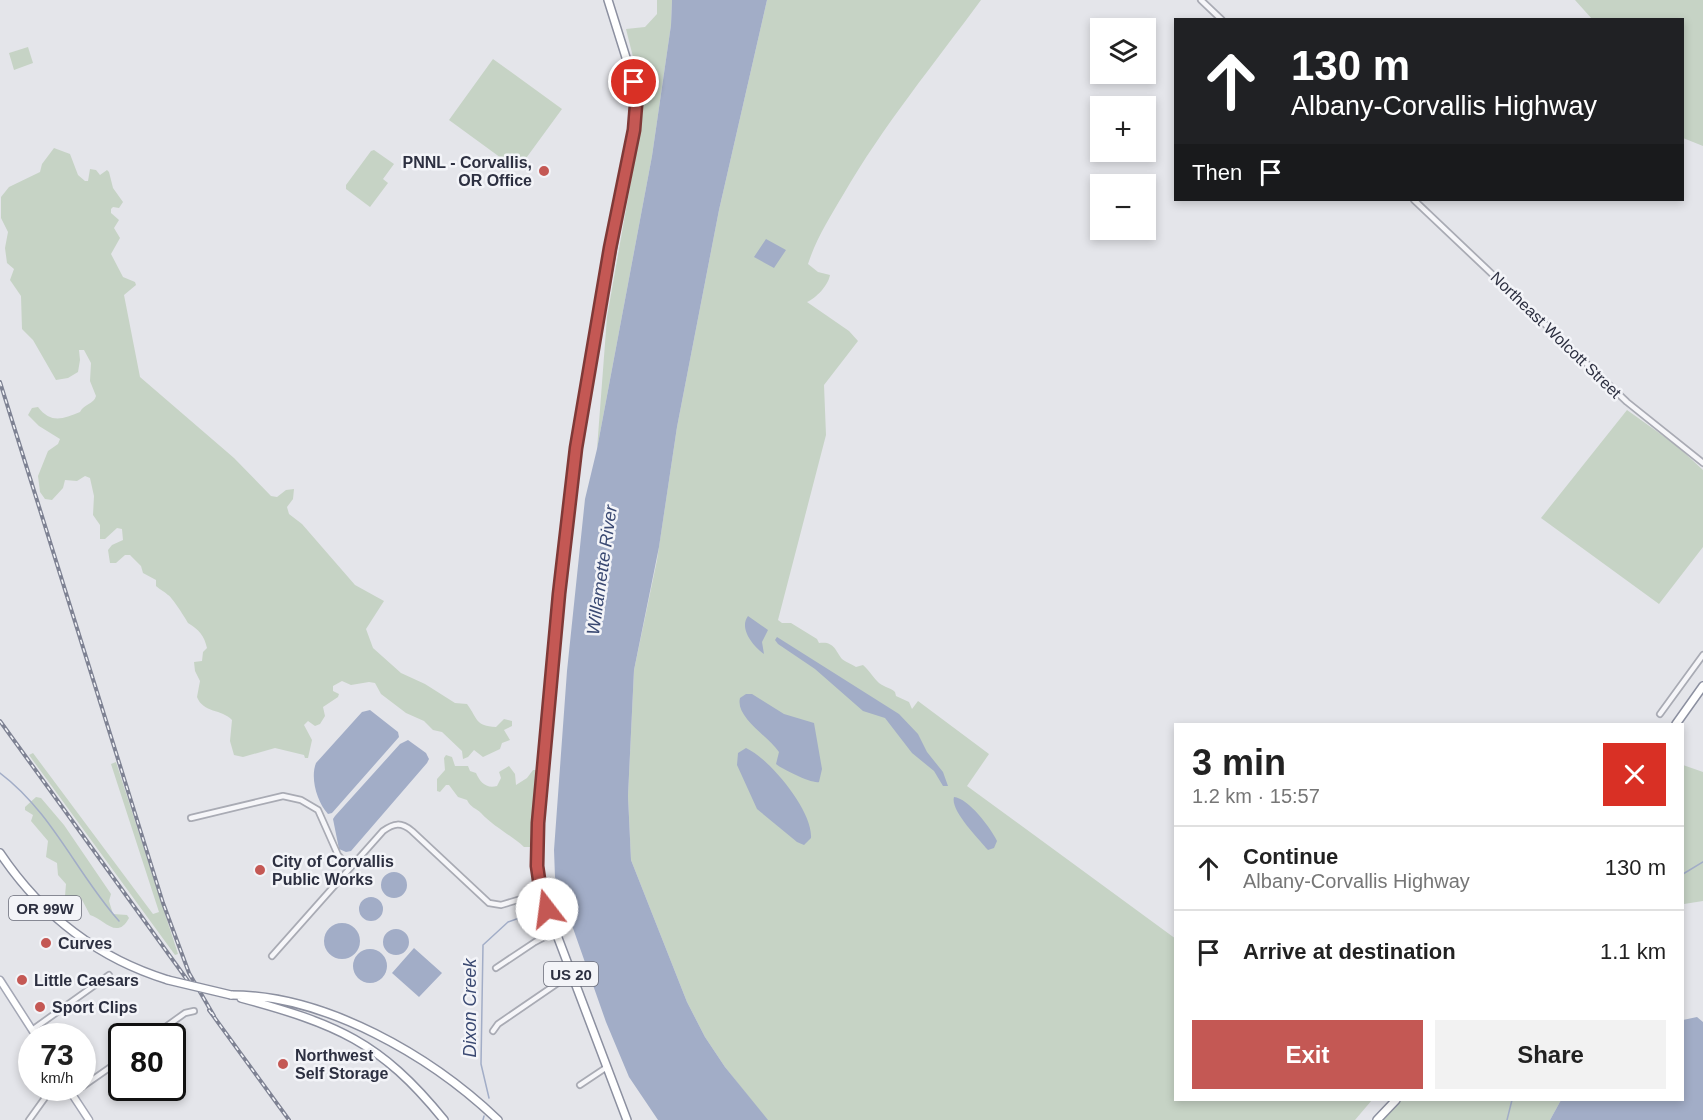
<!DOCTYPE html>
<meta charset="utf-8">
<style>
:root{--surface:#fff;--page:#f2f2f2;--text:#222;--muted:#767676;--line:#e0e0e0;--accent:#c45854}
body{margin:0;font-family:Arial,sans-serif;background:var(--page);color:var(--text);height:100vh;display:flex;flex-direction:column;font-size:22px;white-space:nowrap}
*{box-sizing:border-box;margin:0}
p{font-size:20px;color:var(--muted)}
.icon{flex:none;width:33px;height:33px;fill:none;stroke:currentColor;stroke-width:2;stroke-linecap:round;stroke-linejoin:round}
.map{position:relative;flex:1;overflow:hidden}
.panel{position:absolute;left:1174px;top:723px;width:510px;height:378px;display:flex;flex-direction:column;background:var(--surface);border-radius:0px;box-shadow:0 3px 9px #0003}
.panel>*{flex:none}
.top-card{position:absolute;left:1174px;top:18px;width:510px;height:183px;border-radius:0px;box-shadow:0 3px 9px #0003;background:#202124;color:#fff;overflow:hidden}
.tools{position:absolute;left:1090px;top:18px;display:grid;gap:12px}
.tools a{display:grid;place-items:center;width:66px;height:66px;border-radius:0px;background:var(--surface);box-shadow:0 3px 9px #0003;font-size:30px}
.speed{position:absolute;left:18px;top:1023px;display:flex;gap:12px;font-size:30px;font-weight:700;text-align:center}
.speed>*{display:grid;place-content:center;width:78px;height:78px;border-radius:50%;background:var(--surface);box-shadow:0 3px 9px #0003;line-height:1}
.speed small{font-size:15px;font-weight:400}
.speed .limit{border:3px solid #111;border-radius:9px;background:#fff;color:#111}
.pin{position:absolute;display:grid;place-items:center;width:51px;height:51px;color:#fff;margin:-26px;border:3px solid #fff;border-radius:50%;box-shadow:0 2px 6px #0007}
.me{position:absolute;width:66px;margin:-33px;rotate:345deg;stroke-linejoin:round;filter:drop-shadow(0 0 4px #0008)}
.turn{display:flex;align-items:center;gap:21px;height:126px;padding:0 18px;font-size:27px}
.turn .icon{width:78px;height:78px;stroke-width:2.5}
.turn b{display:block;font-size:42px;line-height:51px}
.then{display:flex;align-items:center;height:57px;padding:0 18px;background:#0003;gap:12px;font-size:22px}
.round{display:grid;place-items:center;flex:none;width:63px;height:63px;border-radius:0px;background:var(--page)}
.headline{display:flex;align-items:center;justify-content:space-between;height:102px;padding:0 18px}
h1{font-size:36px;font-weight:600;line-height:45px}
.primary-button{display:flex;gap:12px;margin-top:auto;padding:12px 18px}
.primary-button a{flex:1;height:69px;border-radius:0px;background:var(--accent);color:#fff;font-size:24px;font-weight:600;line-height:69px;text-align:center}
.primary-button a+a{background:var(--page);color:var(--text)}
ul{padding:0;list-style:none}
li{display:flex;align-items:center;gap:18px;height:84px;padding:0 18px;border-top:2px solid var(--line)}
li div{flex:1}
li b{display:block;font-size:22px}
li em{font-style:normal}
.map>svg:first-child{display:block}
.green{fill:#c6d3c5}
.water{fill:#a2adc7}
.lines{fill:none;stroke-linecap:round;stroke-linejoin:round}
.stream{stroke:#a2adc7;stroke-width:1.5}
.minor-casing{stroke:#a9abb4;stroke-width:8}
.major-casing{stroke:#a4a7b5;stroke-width:9}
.highway-casing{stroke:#8c90a0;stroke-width:10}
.minor{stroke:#f6f6f9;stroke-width:4.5}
.major{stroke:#fff;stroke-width:6}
.highway{stroke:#fff;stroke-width:7}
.rail-casing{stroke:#7e8293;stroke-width:4}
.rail{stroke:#f3f4f8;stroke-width:1.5;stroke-dasharray:4.5;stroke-linecap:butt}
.highway-bridge-casing{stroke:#8c90a0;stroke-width:10;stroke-linecap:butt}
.highway-bridge{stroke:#fff;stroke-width:7}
.route-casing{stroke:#7f3937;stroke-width:15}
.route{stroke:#c45854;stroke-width:10}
.poi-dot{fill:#c45854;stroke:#f3f4f8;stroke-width:2}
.labels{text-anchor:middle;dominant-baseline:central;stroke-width:5;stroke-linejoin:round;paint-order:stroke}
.shield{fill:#f3f4f8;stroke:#686b78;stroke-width:1.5}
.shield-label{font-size:15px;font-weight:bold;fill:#2d3041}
.poi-label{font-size:16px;font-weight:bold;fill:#2d3041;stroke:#f3f4f8;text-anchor:start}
.street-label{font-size:16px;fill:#2d3041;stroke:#f3f4f8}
.water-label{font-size:18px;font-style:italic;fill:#3a4972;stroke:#f3f4f8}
</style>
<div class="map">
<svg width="1703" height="1120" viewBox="0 0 1703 1120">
<rect width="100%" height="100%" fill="#e4e5ea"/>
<path class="green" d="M 657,0 L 672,0 L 671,25 L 652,156 L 597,449 L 607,317 L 634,164 L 641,89 L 626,29 L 645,27 L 657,14 Z
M 767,0 L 981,0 C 934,64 883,126 843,195 C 830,217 816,239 808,264 L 818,272 L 830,275 C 828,286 816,298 807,302 L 849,331 L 858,341 L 824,385 L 826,435 L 778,620 L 782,623 L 791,623 L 817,639 L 819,643 C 834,641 835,650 842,659 C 845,662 852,664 856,667 L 863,665 C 869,670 872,676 877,681 C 882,687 890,687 895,692 L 896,696 L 909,702 L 912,709 L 918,701 L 989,754 L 967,786 L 1176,939 L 1176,1100 L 1372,1100 L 1355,1120 L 767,1120 L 725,1067 L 705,1037 L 687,1002 L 631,860 L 628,796 L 634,670 L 657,560 L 677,427 L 719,210 Z
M 1575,0 L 1703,0 L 1703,146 L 1683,138 L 1683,20 L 1592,19 Z
M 28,47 L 33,63 L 14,70 L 9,53 Z
M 493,59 L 562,109 L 524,161 L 519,157 L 512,166 L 449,120 Z
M 54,148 L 70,154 L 78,175 L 85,181 L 88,181 L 90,169 L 96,170 L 100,175 L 107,170 L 109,172 L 113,188 L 123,202 L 119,208 L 113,207 L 111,209 L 111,213 L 119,220 L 114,228 L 120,238 L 111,254 L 123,277 L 135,282 L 136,285 L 124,295 L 140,377 L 234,458 L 271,496 L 277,497 L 286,490 L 294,489 L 293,499 L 287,507 L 289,514 L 302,524 L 355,585 L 384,601 L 366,629 L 373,648 L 401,673 L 425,684 L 455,703 L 467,704 C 478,719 475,726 496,727 L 504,719 L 512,721 L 512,726 L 504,730 L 510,740 L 502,743 L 500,749 L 483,757 L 474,750 L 468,757 L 463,759 L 462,751 L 442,732 L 433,730 L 424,721 L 406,713 L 381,694 L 375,683 L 369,682 L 351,685 L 342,681 L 333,686 L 333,691 L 339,694 L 338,697 L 323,707 L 325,716 L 320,724 L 315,726 L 308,721 L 304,725 L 312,740 L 308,758 L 305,758 L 304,755 L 275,748 L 243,757 L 234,755 L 230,741 L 232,720 C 222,709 203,713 197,697 L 200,681 L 195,671 L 194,662 L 202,661 L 203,652 L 207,648 C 204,635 199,630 188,623 C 186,619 172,597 168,595 C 164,591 160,590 156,586 L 156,580 L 143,573 L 141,566 L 130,555 L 125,555 L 116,563 L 110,563 L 108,550 L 112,545 L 123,540 L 122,529 L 117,528 L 105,539 L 100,539 L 100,525 L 93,515 L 94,496 L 90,478 L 85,476 L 77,481 L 65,480 L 63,488 L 52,500 L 45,499 L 40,492 L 38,476 L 48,451 L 58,444 L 60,439 L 39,426 L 28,415 L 32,408 L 38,407 C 51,424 63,419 80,412 C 84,404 94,404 96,396 L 90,381 L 91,363 L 84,350 L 79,350 L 80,360 L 78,372 L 68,378 L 56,380 L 33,340 L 22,329 L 21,296 L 10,280 L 14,269 L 7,263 L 5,248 L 8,232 L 1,218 L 1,197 L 9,187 L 40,172 L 42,164 Z
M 374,150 L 394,164 L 383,179 L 388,183 L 370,207 L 346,189 L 346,185 L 371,151 Z
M 1627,410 L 1676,445 L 1703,470 L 1703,547 L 1659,604 L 1541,518 Z
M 33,753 L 153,914 L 159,912 L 111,764 L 116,762 L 178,954 L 175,955 L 29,755 Z
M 446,755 L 452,757 L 455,766 L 468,766 L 470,771 L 476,773 C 480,782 486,789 497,786 L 501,778 L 499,772 L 509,766 L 515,774 L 516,785 L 527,778 L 533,770 L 536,770 L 532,847 L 524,847 C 511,835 494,827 481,813 C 476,808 471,808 467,800 L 458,797 L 449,785 L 446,785 L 440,792 L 437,791 L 437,779 L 445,770 L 444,758 Z
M 1683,765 L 1703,772 L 1703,901 L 1684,904 L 1683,906 Z
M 36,797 L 41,798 L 64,825 L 111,894 L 109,901 L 113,914 L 127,915 L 129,918 C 117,941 103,918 90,915 L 80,896 L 72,902 L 65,896 L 66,884 L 58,875 L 57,863 L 46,857 L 48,841 L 31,821 L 33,815 L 25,810 L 25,807 Z
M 1397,1100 L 1561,1100 L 1550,1120 L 1380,1120 Z"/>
<path class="water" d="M 672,0 L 767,0 L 719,210 L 677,427 L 659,547 L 634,670 L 628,796 L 631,860 L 687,1002 L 705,1037 L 725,1067 L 768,1120 L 658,1120 L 629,1077 L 606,1022 L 555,877 L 554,850 L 567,671 L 585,499 L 597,449 L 652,156 L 671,25 Z
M 766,239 L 786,250 L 774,268 L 754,257 Z
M 748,616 L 768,630 L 762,642 L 764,654 C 755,648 738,629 748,616 Z
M 777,637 L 899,714 L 918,734 L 927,752 L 943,772 L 948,786 L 943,786 L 934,771 L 912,753 L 885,718 L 863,711 L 815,669 L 778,644 L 775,640 Z
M 746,694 L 752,694 L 784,714 L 814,723 L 822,769 L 819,782 C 812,784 782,769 776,764 L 779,752 C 768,736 735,717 740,698 Z
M 370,710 L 398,732 L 399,737 L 332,813 L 328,814 C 317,802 310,778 316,763 L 362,712 Z
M 408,740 L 426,753 L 429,759 L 427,763 L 351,851 L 346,852 L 339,849 L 333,819 L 335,816 L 400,744 Z
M 746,748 C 770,759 813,811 811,838 L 804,845 L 797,842 L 757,809 L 737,765 L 738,753 Z
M 954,797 C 968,798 991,828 997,841 L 994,848 L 988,850 L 986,848 C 977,837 950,810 954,797 Z
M381 885a13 13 0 1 1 26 0a13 13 0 1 1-26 0Z
M359 909a12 12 0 1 1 24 0a12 12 0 1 1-24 0Z
M324 941a18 18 0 1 1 36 0a18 18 0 1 1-36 0Z
M383 942a13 13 0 1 1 26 0a13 13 0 1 1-26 0Z
M 414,948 L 442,973 L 419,997 L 392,973 Z
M353 966a17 17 0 1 1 34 0a17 17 0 1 1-34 0Z
M 1697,1017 L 1703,1022 L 1703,1120 L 1550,1120 L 1561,1100 L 1683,1100 L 1683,1020 Z"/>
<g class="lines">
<path class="stream" d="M 0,773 C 52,812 77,874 119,921
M 1683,874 L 1703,862
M 555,906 L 563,904
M 489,1098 L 481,1064 L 483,945 L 508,922 L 536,912
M 483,1120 L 484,1116
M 1507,1120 L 1512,1100"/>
<defs>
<path id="minor" d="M 1201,0 L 1222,20
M 1414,200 L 1627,402 L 1703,463
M 1660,714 L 1703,655
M 191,818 L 283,796 L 301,800 L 318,810 L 338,855 L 350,868
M 272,956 L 383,831 C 394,823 401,822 412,831 L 489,903 L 501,905 L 541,893
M 496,968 L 535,942 L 554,932
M 32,1030 L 109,975
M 493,1031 L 498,1024 L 571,974
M 153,1036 L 185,1013 L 194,1011
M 580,1085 L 607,1067
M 82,1087 L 122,1059
M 29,1120 L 52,1088"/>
<path id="major" d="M 0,980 L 36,1036
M 68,1088 L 89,1120"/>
<path id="highway" d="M 608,0 L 634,83 L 636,118 L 576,448 L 559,594 L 537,856 L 541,893 L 627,1120
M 1676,724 L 1703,686
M 0,853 C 41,914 97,958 168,980
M 231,995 C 326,995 431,1056 498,1120
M 241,998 C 336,1024 380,1041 444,1120
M 1377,1120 L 1396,1100"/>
</defs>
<use href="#minor" class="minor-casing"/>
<use href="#major" class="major-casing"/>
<use href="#highway" class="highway-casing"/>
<use href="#minor" class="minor"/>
<use href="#major" class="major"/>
<use href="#highway" class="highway"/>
<defs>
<path id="rail" d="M 0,382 L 163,903 L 189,973 L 214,1016
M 0,721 L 188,981
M 209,1010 L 289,1120"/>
</defs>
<use href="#rail" class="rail-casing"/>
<use href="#rail" class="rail"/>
<defs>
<path id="highway-bridge" d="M 168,980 L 231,995"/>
</defs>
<use href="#highway-bridge" class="highway-bridge-casing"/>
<use href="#highway-bridge" class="highway-bridge"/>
</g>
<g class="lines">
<defs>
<path id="route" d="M 547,909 L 541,893 L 537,866 L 538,823 L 559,594 L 576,448 L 610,248 L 634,130 L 636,105 L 634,82"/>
</defs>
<use href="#route" class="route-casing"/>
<use href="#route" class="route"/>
</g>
<g class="poi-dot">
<circle cx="544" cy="171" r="6"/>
<circle cx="260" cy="870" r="6"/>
<circle cx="46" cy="943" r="6"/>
<circle cx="22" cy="980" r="6"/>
<circle cx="40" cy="1007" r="6"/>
<circle cx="283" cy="1064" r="6"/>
</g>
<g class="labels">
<g class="shield">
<rect x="9" y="896" width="72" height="24" rx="4.5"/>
<rect x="544" y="962" width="54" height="24" rx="4.5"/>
</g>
<g class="shield-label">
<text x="45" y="908">OR 99W</text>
<text x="571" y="974">US 20</text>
</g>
<g class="poi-label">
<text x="532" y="162" text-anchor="end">PNNL - Corvallis,<tspan x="532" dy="18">OR Office</tspan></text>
<text x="272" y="861">City of Corvallis<tspan x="272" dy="18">Public Works</tspan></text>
<text x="58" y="943">Curves</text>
<text x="34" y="980">Little Caesars</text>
<text x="52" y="1007">Sport Clips</text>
<text x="295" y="1055">Northwest<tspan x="295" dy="18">Self Storage</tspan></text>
</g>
<g class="street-label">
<text transform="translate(1556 335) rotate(44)">Northeast Wolcott Street</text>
</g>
<g class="water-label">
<text transform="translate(602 570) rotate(-82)">Willamette River</text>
<text transform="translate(470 1008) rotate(-90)">Dixon Creek</text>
</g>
</g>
</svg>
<div class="tools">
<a><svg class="icon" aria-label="layers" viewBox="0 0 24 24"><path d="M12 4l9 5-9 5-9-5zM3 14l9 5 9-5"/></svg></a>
<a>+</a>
<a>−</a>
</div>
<div class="speed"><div>73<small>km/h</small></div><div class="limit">80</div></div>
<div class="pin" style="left:634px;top:82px;background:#d93025"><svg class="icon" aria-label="arrive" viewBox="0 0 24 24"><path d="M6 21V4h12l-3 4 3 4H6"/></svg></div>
<svg class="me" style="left:547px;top:909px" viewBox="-20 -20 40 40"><circle r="19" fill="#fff"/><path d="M0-13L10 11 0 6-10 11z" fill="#c45854"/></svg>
<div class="top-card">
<div class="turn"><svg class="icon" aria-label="ahead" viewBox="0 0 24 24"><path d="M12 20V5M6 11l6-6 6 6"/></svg><div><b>130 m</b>Albany-Corvallis Highway</div></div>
<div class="then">Then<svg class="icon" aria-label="arrive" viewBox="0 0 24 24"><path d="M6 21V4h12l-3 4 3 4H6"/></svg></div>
</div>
<section class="panel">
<div class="headline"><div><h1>3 min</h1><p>1.2 km · 15:57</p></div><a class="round" style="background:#d93025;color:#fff"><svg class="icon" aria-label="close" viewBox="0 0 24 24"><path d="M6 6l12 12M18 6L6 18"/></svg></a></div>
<ul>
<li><svg class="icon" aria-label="ahead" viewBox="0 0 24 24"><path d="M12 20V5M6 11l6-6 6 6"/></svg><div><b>Continue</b><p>Albany-Corvallis Highway</p></div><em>130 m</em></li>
<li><svg class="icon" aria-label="arrive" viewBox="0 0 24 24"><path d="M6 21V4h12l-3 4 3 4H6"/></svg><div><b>Arrive at destination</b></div><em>1.1 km</em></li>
</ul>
<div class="primary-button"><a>Exit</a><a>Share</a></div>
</section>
</div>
